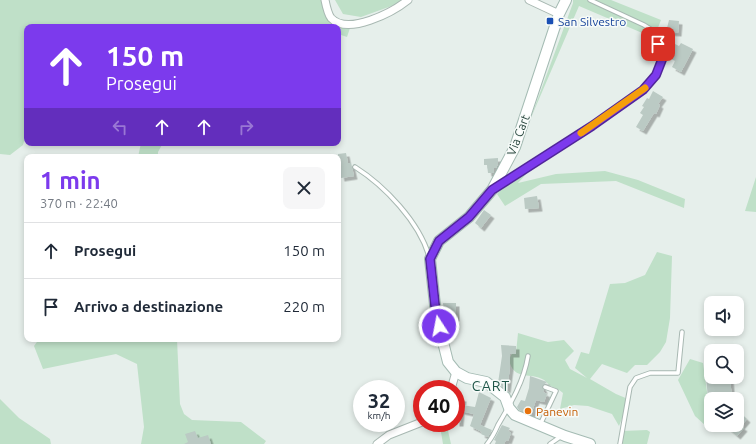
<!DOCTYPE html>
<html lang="it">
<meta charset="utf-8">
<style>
:root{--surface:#fff;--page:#f6f6f7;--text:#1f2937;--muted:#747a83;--line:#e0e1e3;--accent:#7c3aed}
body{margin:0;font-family:Ubuntu,sans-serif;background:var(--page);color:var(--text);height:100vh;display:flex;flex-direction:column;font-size:15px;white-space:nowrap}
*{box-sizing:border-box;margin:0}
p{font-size:13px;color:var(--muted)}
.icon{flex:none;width:22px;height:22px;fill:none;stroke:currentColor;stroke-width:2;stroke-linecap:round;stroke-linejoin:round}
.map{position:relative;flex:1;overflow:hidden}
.details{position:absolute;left:24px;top:154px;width:317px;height:188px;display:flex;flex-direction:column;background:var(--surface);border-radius:8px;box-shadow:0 2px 6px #0003}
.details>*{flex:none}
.guide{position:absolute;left:24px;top:24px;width:317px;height:122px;border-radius:8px;box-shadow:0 2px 6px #0003;background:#7c3aed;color:#fff;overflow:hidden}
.buttons{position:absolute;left:704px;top:296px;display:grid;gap:8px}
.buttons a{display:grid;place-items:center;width:40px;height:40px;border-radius:8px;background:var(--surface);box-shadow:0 2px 6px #0003;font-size:20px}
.speed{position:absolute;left:353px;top:380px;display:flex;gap:8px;font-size:20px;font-weight:700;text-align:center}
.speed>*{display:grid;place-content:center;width:52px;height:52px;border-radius:50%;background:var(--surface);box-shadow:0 2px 6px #0003;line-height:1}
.speed small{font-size:10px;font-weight:400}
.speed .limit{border:6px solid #d22;background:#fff;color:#111}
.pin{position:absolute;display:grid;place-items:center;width:34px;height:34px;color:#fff;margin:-17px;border-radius:8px;box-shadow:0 2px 6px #0006}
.me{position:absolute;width:44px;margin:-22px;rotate:349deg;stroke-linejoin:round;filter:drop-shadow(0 0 3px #0008)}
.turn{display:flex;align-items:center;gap:14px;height:84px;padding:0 16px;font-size:18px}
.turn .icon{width:52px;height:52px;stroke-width:2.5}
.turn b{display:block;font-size:28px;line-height:34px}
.lanes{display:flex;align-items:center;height:38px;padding:0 16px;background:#0003;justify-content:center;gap:20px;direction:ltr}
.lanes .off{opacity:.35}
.round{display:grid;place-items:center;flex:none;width:42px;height:42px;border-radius:8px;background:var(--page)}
.summary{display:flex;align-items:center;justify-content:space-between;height:68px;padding:0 16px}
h1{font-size:24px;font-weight:700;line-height:30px;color:var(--accent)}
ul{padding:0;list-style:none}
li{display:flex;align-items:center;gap:12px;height:56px;padding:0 16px;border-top:1px solid var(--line)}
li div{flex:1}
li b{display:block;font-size:15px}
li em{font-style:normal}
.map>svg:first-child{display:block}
.green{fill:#bfe0c8}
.building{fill:#bbcac4;filter:url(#shadow)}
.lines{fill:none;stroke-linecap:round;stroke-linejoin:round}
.lane-casing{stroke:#a8b8b2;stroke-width:5.5}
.street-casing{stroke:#a8b8b2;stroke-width:9}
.secondary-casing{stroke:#a4bbb3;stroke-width:12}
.lane{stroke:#fff;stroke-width:3.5}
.street{stroke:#fff;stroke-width:7}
.secondary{stroke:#fff;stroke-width:10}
.route-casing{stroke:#51269a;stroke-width:10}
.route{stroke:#7c3aed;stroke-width:7}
.slow{stroke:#f59e0b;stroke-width:7}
.transit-dot{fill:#1a4fb4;stroke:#f7fbf9;stroke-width:1.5}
.food-dot{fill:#e8710a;stroke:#f7fbf9;stroke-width:1.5}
.labels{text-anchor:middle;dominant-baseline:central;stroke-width:3;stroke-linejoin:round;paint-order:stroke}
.transit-label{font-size:12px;fill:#164399;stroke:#f7fbf9;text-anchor:start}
.street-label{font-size:12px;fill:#24423a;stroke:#f7fbf9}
.food-label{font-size:12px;fill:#c56008;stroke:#f7fbf9;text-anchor:start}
.quarter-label{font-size:14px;letter-spacing:1px;fill:#1f5548;stroke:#f7fbf9}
</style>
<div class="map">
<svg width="756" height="444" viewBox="0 0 756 444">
<defs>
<filter id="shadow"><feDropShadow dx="3.5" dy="3.5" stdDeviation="0" flood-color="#0004"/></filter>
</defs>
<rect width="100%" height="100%" fill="#e6efeb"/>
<path class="green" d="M 0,0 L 325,0 L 328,19 L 350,28 L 347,37 L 338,34 L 338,27 L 27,27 L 27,130 L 23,145 L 10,155 L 0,154 Z
M 335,0 L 402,0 L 397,4 L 361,17 L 343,14 Z
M 573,0 L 611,0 L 661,20 L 654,38 L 579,6 L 530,120 L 573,3 Z
M 141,143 L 163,143 L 158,152 L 158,157 L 138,157 Z
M 541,158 L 518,183 L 556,174 L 605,171 L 638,180 L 685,199 L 684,208 L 616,181 L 541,184 L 505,206 L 497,194 L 510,174 Z
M 756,177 L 756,212 L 745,211 Z
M 657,252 L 672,256 L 670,318 L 666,342 L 660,352 L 647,365 L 635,365 L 627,373 L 602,364 L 590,379 L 616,394 L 628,399 L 626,408 L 619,426 L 612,414 L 588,406 L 574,405 L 560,409 L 563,393 C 559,389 554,388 549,385 C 547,383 545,380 542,379 C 531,373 517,379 511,366 C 509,361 509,358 512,354 L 516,353 L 518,333 L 548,342 L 564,340 L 574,351 L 565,360 L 570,369 L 587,378 L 575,368 L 581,352 L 589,354 L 610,284 L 625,283 L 645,275 Z
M 39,339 L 177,339 L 180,404 L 184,414 L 192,420 L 241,422 L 266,441 L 264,444 L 141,444 L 144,427 L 137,364 L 116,354 L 43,369 L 34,346 Z
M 690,359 L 703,363 L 709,406 L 711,408 L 711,423 L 706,426 L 695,416 L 678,380 Z
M 0,399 L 19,418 L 50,439 L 51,444 L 0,444 Z
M 440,426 L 447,426 L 451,444 L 443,444 Z
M 647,430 L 650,432 L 647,444 L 623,444 L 622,431 Z"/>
<path class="building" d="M 669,20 L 679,21 L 678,33 L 666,32 Z
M 669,41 L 679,46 L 681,43 L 693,49 L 681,72 L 672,67 L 675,61 L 671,59 L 674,53 L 665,48 Z
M 653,91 L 663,97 L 658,104 L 660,105 L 656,114 L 654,113 L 643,131 L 636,127 L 643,115 L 640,113 L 644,107 L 642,106 L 647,98 L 649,99 Z
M 346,153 L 348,163 L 351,163 L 354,176 L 341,178 L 338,161 L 338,154 Z
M 498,158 L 498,164 L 496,168 L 494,168 L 494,173 L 488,173 L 487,165 L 484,165 L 484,159 Z
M 537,196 L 539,208 L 525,209 L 524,198 Z
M 484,210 L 491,215 L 481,228 L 475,223 Z
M 443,303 L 456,303 L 456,318 L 444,318 Z
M 501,345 L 516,346 L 516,354 L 510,354 L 510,367 L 507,390 L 498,383 L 502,356 Z
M 530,376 L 547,382 L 542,386 L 544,390 L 543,392 L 547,394 L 544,402 L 536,400 L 531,415 L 519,410 L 517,407 L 521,400 L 525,401 L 529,388 Z
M 706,377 L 730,377 L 732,399 L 708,399 Z
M 479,392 L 491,398 L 480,425 L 492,430 L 488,437 L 481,434 L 482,432 L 470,426 L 474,414 L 461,411 L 460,423 L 456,423 L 456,398 L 463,398 L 462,405 L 475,407 Z
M 737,410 L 747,419 L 741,426 L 744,428 L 737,436 L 724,425 L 737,425 Z
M 502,425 L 510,428 L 508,431 L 511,433 L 508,441 L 506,440 L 504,444 L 495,444 L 496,441 L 494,440 Z
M 195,431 L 198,438 L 208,435 L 211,444 L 184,444 L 188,442 L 185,434 Z"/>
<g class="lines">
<defs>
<path id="lane" d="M 355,167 C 385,186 419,222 429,256
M 497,187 L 592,126 L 643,90 L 656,75 L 663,57 L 652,30 L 644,25 L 590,0
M 540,425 L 556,391 L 545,387
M 487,444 C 492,438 495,432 498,425 C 511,403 524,381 528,356
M 550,444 L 560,437
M 620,444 L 630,387 L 636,378 L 650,373 L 678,373 L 682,332"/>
<path id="street" d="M 325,0 C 326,5 328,14 331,18 C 348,36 393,12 408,0
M 529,0 L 559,14
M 451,389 L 456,372
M 377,444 L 389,435 L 422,422"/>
<path id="secondary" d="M 566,0 L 559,14 L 515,147 L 492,190 L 469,217 L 439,241 L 430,259 L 436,314 L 448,362 L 456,372 L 467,378 L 486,382 L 505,397 L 509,408 L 515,415 L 565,436 L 590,444"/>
</defs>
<use href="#lane" class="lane-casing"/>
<use href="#street" class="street-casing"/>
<use href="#secondary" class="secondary-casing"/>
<use href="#lane" class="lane"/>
<use href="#street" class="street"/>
<use href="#secondary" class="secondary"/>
</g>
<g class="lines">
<defs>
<path id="route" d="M 439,326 L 436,314 L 430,259 L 439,241 L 469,217 L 492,190 L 592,126 L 643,90 L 656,75 L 663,57 L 658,44"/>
</defs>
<use href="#route" class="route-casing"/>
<use href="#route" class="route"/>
<path class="slow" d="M 581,133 L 645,88"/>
</g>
<rect class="transit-dot" x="546" y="17" width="8" height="8" rx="2"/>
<circle class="food-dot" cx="528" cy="411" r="4"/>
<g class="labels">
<g class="transit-label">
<text x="558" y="21">San Silvestro</text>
</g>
<g class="street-label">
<text transform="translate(518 135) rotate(-69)">Via Cart</text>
</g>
<g class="food-label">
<text x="536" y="411">Panevin</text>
</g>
<g class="quarter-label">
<text x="491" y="386">CART</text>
</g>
</g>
</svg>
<div class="buttons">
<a><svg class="icon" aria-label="sound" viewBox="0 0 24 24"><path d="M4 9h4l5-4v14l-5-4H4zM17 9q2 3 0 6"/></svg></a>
<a><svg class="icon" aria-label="search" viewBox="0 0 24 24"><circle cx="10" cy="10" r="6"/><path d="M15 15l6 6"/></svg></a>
<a><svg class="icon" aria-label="layers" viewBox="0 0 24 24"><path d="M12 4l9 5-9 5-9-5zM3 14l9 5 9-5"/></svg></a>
</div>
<div class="speed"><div>32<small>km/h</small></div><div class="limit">40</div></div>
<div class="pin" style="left:658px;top:44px;background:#d93025"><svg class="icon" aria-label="arrive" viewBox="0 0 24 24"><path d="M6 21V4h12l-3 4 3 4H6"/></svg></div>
<svg class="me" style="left:439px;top:326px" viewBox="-20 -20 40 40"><circle r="17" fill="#7c3aed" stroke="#fff" stroke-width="3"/><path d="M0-11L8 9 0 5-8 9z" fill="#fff"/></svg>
<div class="guide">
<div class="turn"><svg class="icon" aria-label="ahead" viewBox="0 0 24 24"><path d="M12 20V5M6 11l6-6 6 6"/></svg><div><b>150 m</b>Prosegui</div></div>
<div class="lanes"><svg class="icon off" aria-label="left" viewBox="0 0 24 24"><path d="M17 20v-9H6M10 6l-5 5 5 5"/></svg><svg class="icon" aria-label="ahead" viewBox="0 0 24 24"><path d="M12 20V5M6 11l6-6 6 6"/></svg><svg class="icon" aria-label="ahead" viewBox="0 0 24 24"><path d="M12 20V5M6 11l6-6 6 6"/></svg><svg class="icon off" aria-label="right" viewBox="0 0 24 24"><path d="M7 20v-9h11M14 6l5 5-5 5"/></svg></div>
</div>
<section class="details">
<div class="summary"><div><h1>1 min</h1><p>370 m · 22:40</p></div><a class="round"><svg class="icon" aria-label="close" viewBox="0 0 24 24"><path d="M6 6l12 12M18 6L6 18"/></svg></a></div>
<ul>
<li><svg class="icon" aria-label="ahead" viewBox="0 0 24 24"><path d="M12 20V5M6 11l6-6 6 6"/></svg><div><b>Prosegui</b></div><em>150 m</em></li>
<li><svg class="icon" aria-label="arrive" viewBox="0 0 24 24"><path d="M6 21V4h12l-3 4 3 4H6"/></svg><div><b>Arrivo a destinazione</b></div><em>220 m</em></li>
</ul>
</section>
</div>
